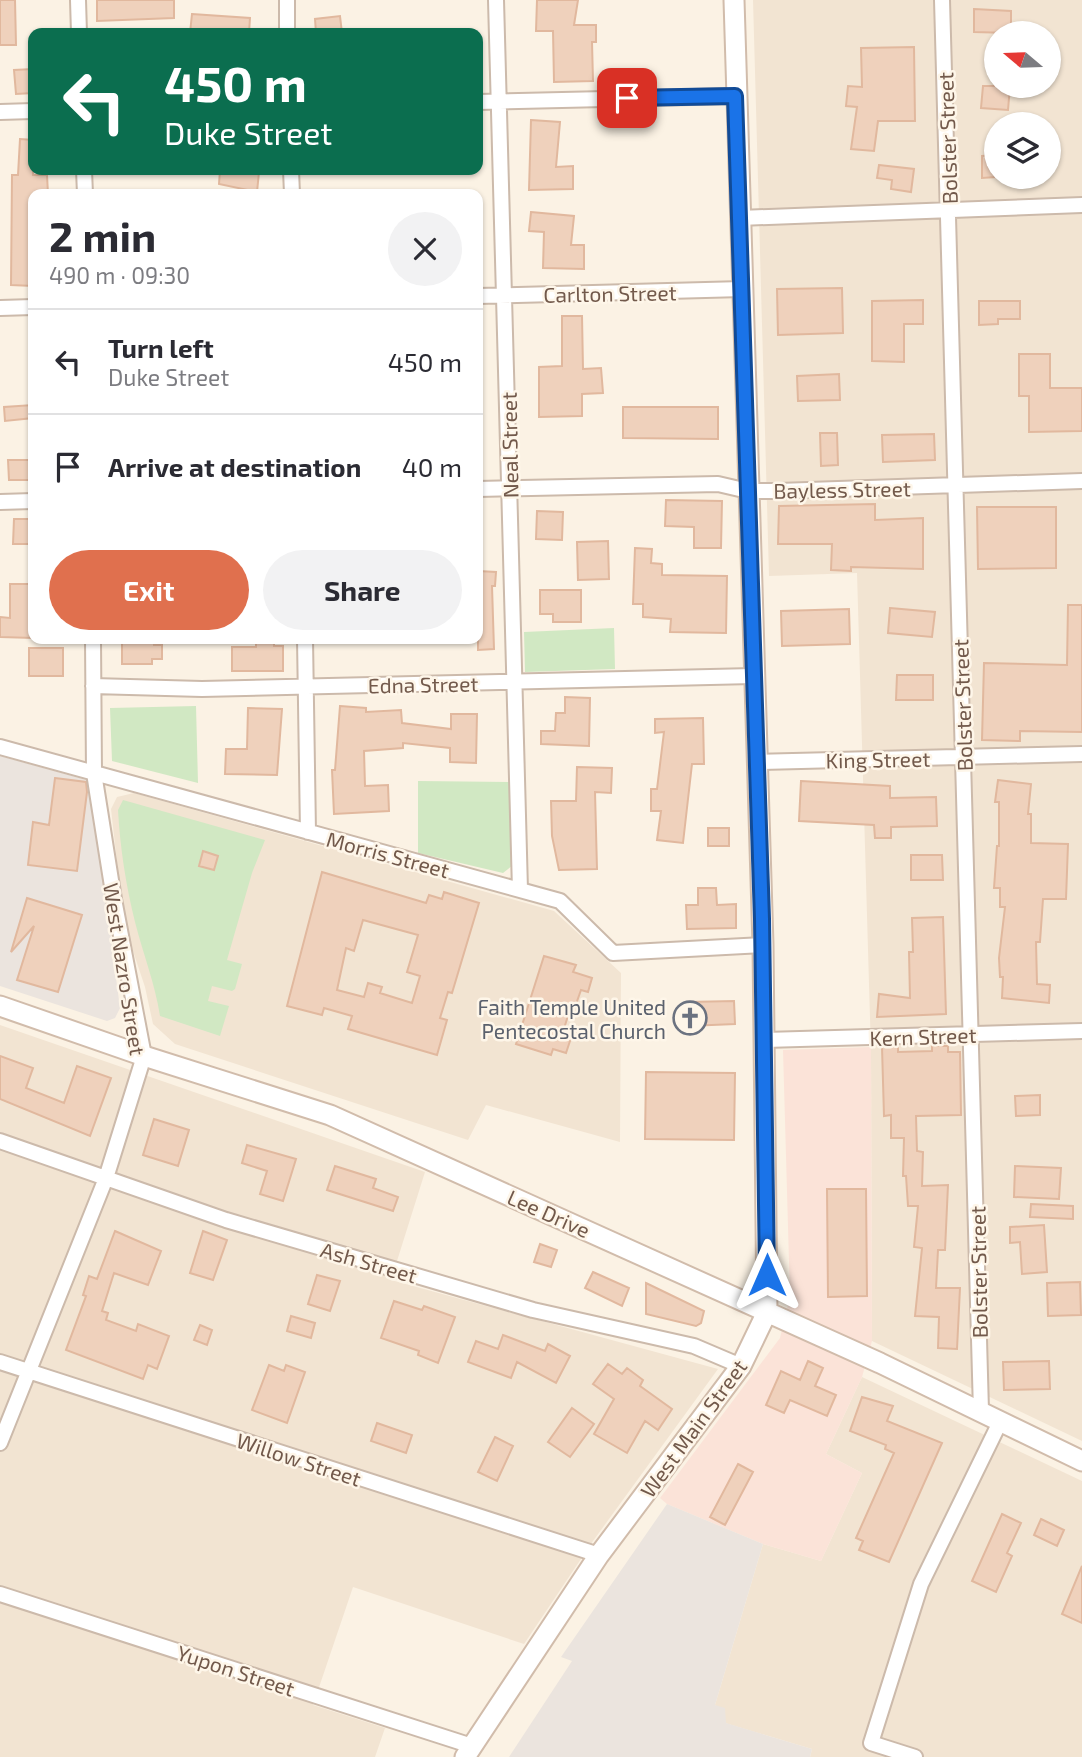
<!DOCTYPE html>
<meta charset="utf-8">
<style>
:root{--surface:#fff;--page:#f2f2f3;--text:#2b2b33;--muted:#7c7c81;--line:#e1e1e2;--accent:#e0704e}
body{margin:0;font-family:"Exo 2",sans-serif;background:var(--page);color:var(--text);height:100vh;display:flex;flex-direction:column;font-size:26px;white-space:nowrap}
*{box-sizing:border-box;margin:0}
p{font-size:23px;color:var(--muted)}
.icon{flex:none;width:38px;height:38px;fill:none;stroke:currentColor;stroke-width:2;stroke-linecap:round;stroke-linejoin:round}
.map{position:relative;flex:1;overflow:hidden}
.panel{position:absolute;left:28px;top:189px;width:455px;height:455px;display:flex;flex-direction:column;background:var(--surface);border-radius:14px;box-shadow:0 2px 5px #0004}
.panel>*{flex:none}
.banner{position:absolute;left:28px;top:28px;width:455px;height:147px;border-radius:14px;box-shadow:0 2px 5px #0004;background:#0b6e4f;color:#fff;overflow:hidden}
.needle{width:46px;rotate:289deg}
.controls{position:absolute;left:984px;top:21px;display:grid;gap:14px}
.controls a{display:grid;place-items:center;width:77px;height:77px;border-radius:50%;background:var(--surface);box-shadow:0 2px 5px #0004;font-size:35px}
.pin{position:absolute;display:grid;place-items:center;width:60px;height:60px;color:#fff;margin:-30px;border-radius:14px;box-shadow:0 4px 10px #0006}
.me{position:absolute;width:77px;margin:-38px;rotate:0deg;stroke-linejoin:round;filter:drop-shadow(0 0 5px #0008)}
.turn{display:flex;align-items:center;gap:24px;height:147px;padding:0 21px;font-size:32px}
.turn .icon{width:91px;height:91px;stroke-width:2.5}
.turn b{display:block;font-size:49px;line-height:60px}
.round{display:grid;place-items:center;flex:none;width:74px;height:74px;border-radius:37px;background:var(--page)}
.overview{display:flex;align-items:center;justify-content:space-between;height:119px;padding:0 21px}
h1{font-size:42px;font-weight:700;line-height:52px}
.primary-button{display:flex;gap:14px;margin-top:auto;padding:14px 21px}
.primary-button a{flex:1;height:80px;border-radius:42px;background:var(--accent);color:#fff;font-size:28px;font-weight:700;line-height:80px;text-align:center}
.primary-button a+a{background:var(--page);color:var(--text)}
ul{padding:0;list-style:none}
li{display:flex;align-items:center;gap:21px;height:105px;padding:0 21px;border-top:2px solid var(--line)}
li div{flex:1}
li b{display:block;font-size:26px}
li em{font-style:normal}
.map>svg:first-child{display:block}
.residential{fill:#f2e4d2;fill-rule:evenodd}
.commercial{fill:#fbe3d8}
.industrial{fill:#ebe4de}
.green{fill:#d1e8c3}
.building{fill:#efd1bc;stroke:#e1b89e;stroke-width:2;fill-rule:evenodd}
.lines{fill:none;stroke-linecap:round;stroke-linejoin:round}
.minor-casing{stroke:#ccbaab;stroke-width:18}
.secondary-casing{stroke:#d1bcab;stroke-width:23}
.minor{stroke:#fff;stroke-width:14}
.secondary{stroke:#fff;stroke-width:19}
.route-casing{stroke:#114b97;stroke-width:18}
.route{stroke:#1a73e8;stroke-width:12}
.labels{text-anchor:middle;dominant-baseline:central;stroke-width:5;stroke-linejoin:round;paint-order:stroke}
.street-label{font-size:21px;fill:#72594b;stroke:#fef6e9}
.worship-label{font-size:21px;fill:#5b616d;stroke:#fef6e9;text-anchor:end}
</style>
<div class="map">
<svg width="1082" height="1757" viewBox="0 0 1082 1757">
<rect width="100%" height="100%" fill="#fbf2e4"/>
<path class="residential" d="M 753,0 L 1082,0 L 1082,1441 L 872,1341 L 871,1052 L 857,573 L 769,576 ZM 996,33 L 1048,33 L 1048,86 L 996,86 ZM 996,124 L 1048,124 L 1048,177 L 996,177 Z
M 134,793 L 554,911 L 621,973 L 620,1142 L 486,1105 L 468,1140 L 175,1044 L 153,1024 L 145,987 L 124,924 L 111,809 L 117,797 Z
M 0,1025 L 425,1172 L 391,1280 L 718,1369 L 593,1541 L 524,1644 L 353,1587 L 313,1705 L 385,1728 L 375,1757 L 0,1757 Z
M 862,1377 L 1082,1481 L 1082,1757 L 810,1757 L 812,1749 L 725,1723 L 715,1705 L 763,1544 L 821,1561 L 862,1473 L 826,1454 Z"/>
<path class="commercial" d="M 871,1047 L 872,1341 L 862,1377 L 826,1454 L 862,1473 L 821,1561 L 763,1544 L 667,1504 L 660,1498 L 780,1338 L 790,1297 L 783,1050 Z"/>
<path class="industrial" d="M 0,756 L 90,781 L 120,1008 L 115,1018 L 107,1021 L 0,986 Z
M 667,1504 L 763,1544 L 715,1705 L 725,1708 L 726,1723 L 812,1749 L 810,1757 L 509,1757 L 572,1661 L 561,1657 Z"/>
<path class="green" d="M 614,628 L 615,669 L 525,672 L 524,632 Z
M 196,706 L 198,783 L 112,761 L 110,708 Z
M 418,781 L 511,782 L 513,865 L 503,873 L 418,853 Z
M 123,800 L 265,840 L 252,873 L 227,960 L 242,964 L 235,989 L 232,991 L 212,986 L 208,1001 L 229,1006 L 220,1036 L 160,1016 C 155,983 143,954 135,922 C 126,886 120,847 118,810 Z"/>
<path class="building" d="M 0,0 L 15,0 L 16,45 L 0,45 Z
M 97,0 L 174,0 L 174,18 L 97,21 Z
M 537,0 L 578,0 L 574,25 L 596,25 L 596,42 L 592,42 L 593,81 L 554,82 L 553,31 L 536,31 Z
M 974,9 L 1011,11 L 1011,33 L 974,32 Z
M 192,14 L 250,18 L 249,33 L 190,33 Z
M 340,16 L 342,33 L 316,33 L 315,19 Z
M 914,47 L 915,121 L 878,121 L 874,151 L 851,149 L 857,107 L 846,106 L 848,86 L 862,87 L 861,48 Z
M 33,69 L 33,93 L 16,94 L 14,70 Z
M 983,86 L 1010,86 L 1008,110 L 981,108 Z
M 531,120 L 560,122 L 556,167 L 573,166 L 573,189 L 529,190 Z
M 20,139 L 33,140 L 33,175 L 47,175 L 48,194 L 33,194 L 33,286 L 11,285 L 12,175 L 18,175 Z
M 996,155 L 996,177 L 982,178 L 982,156 Z
M 879,165 L 914,169 L 911,192 L 891,189 L 892,180 L 877,178 Z
M 220,170 L 259,172 L 257,192 L 219,184 Z
M 531,212 L 574,216 L 571,245 L 584,245 L 584,269 L 543,268 L 544,232 L 529,231 Z
M 842,288 L 843,333 L 778,335 L 777,289 Z
M 923,300 L 923,324 L 904,324 L 904,362 L 872,361 L 872,301 Z
M 979,301 L 1020,301 L 1020,319 L 998,319 L 998,324 L 979,325 Z
M 562,316 L 582,316 L 583,369 L 601,368 L 603,393 L 582,394 L 582,416 L 539,417 L 539,367 L 562,366 Z
M 1019,354 L 1050,354 L 1050,388 L 1082,388 L 1082,431 L 1029,432 L 1029,396 L 1019,396 Z
M 839,374 L 840,400 L 798,401 L 797,376 Z
M 33,405 L 33,418 L 5,421 L 4,407 Z
M 623,407 L 718,407 L 718,439 L 623,438 Z
M 820,433 L 837,433 L 838,465 L 821,466 Z
M 934,434 L 935,460 L 883,462 L 882,435 Z
M 8,460 L 33,460 L 33,480 L 9,480 Z
M 666,500 L 722,501 L 721,548 L 694,548 L 694,527 L 665,526 Z
M 875,504 L 875,520 L 923,518 L 923,569 L 851,567 L 851,571 L 831,570 L 832,544 L 778,544 L 779,506 Z
M 977,507 L 1056,507 L 1056,568 L 978,569 Z
M 537,511 L 563,512 L 562,540 L 536,539 Z
M 14,519 L 33,519 L 33,544 L 13,544 Z
M 608,541 L 609,579 L 578,580 L 577,542 Z
M 635,548 L 652,549 L 651,563 L 662,564 L 662,575 L 727,576 L 726,633 L 670,632 L 671,619 L 643,617 L 643,604 L 633,604 Z
M 478,571 L 496,572 L 495,586 L 492,586 L 494,649 L 478,650 Z
M 10,584 L 33,584 L 33,638 L 0,637 L 0,617 L 10,618 Z
M 540,590 L 581,590 L 581,622 L 553,622 L 553,614 L 540,614 Z
M 1068,605 L 1082,605 L 1082,732 L 1020,731 L 1020,741 L 982,740 L 984,663 L 1067,665 Z
M 890,608 L 935,612 L 932,637 L 888,633 Z
M 849,609 L 850,644 L 782,646 L 781,611 Z
M 256,639 L 274,639 L 274,646 L 283,646 L 283,671 L 232,671 L 232,647 L 256,647 Z
M 154,640 L 154,645 L 162,645 L 162,659 L 152,659 L 152,664 L 122,664 L 122,641 Z
M 29,648 L 63,648 L 63,676 L 29,676 Z
M 897,675 L 933,675 L 933,700 L 896,700 Z
M 565,697 L 590,698 L 589,746 L 541,744 L 541,731 L 555,731 L 556,713 L 565,713 Z
M 340,706 L 366,708 L 366,712 L 401,710 L 402,723 L 451,729 L 451,714 L 477,714 L 476,763 L 450,762 L 450,748 L 403,743 L 403,748 L 364,751 L 365,786 L 388,785 L 389,811 L 334,814 L 332,770 L 335,770 Z
M 248,708 L 282,709 L 277,775 L 225,774 L 226,749 L 247,749 Z
M 703,718 L 704,764 L 692,764 L 683,843 L 657,840 L 661,811 L 651,811 L 651,789 L 657,789 L 664,732 L 655,733 L 655,719 Z
M 577,767 L 612,768 L 611,793 L 595,792 L 597,869 L 559,870 L 552,836 L 551,801 L 576,801 Z
M 55,778 L 86,782 L 87,792 L 77,871 L 28,865 L 33,822 L 49,825 Z
M 998,780 L 1031,784 L 1028,814 L 1031,814 L 1031,843 L 1068,844 L 1066,899 L 1043,899 L 1040,942 L 1036,942 L 1037,984 L 1050,985 L 1049,1003 L 1002,998 L 1003,977 L 1000,977 L 999,958 L 1005,907 L 1000,907 L 1000,888 L 994,888 L 997,846 L 999,846 L 999,802 L 995,802 Z
M 801,781 L 890,786 L 890,798 L 936,797 L 937,826 L 891,827 L 891,838 L 875,838 L 874,825 L 799,821 Z
M 708,828 L 729,828 L 729,846 L 708,846 Z
M 203,851 L 218,856 L 214,870 L 199,866 Z
M 911,855 L 942,855 L 943,880 L 911,880 Z
M 322,872 L 426,903 L 429,895 L 442,899 L 444,892 L 479,903 L 452,993 L 448,992 L 440,1018 L 447,1020 L 437,1055 L 348,1029 L 352,1016 L 324,1008 L 322,1015 L 287,1006 ZM 363,920 L 418,935 L 407,972 L 420,976 L 412,1003 L 380,993 L 382,987 L 368,983 L 364,997 L 337,990 L 346,948 L 354,951 Z
M 698,888 L 716,888 L 717,905 L 736,904 L 736,928 L 687,929 L 686,905 L 698,905 Z
M 27,898 L 82,915 L 58,992 L 17,980 L 34,926 L 11,952 Z
M 943,917 L 946,1014 L 877,1017 L 879,994 L 910,998 L 909,952 L 913,952 L 912,918 Z
M 544,956 L 576,965 L 573,972 L 592,978 L 588,992 L 581,990 L 575,1007 L 571,1006 L 562,1035 L 571,1038 L 566,1053 L 553,1049 L 551,1055 L 516,1044 Z
M 734,1001 L 735,1024 L 688,1026 L 687,1002 Z
M 932,1046 L 948,1046 L 948,1052 L 960,1052 L 961,1115 L 916,1116 L 917,1151 L 923,1152 L 922,1186 L 948,1185 L 945,1250 L 938,1250 L 936,1288 L 960,1288 L 957,1349 L 938,1348 L 939,1317 L 915,1316 L 922,1248 L 914,1247 L 918,1206 L 908,1206 L 906,1176 L 903,1176 L 904,1138 L 891,1138 L 891,1115 L 884,1116 L 882,1047 L 898,1047 L 898,1052 L 932,1051 Z
M 0,1056 L 33,1068 L 26,1088 L 64,1103 L 77,1066 L 111,1078 L 90,1136 L 0,1099 Z
M 646,1072 L 735,1073 L 734,1140 L 645,1139 Z
M 1040,1095 L 1040,1115 L 1016,1116 L 1015,1096 Z
M 154,1119 L 189,1130 L 178,1166 L 143,1155 Z
M 247,1145 L 296,1159 L 283,1201 L 260,1194 L 267,1171 L 242,1163 Z
M 335,1166 L 376,1179 L 373,1188 L 398,1197 L 393,1211 L 327,1190 Z
M 1015,1166 L 1061,1168 L 1059,1199 L 1014,1197 Z
M 827,1189 L 866,1189 L 867,1296 L 828,1297 Z
M 1031,1204 L 1073,1206 L 1073,1219 L 1030,1217 Z
M 1044,1225 L 1047,1272 L 1022,1274 L 1020,1242 L 1010,1243 L 1010,1227 Z
M 115,1231 L 161,1251 L 148,1285 L 114,1273 L 102,1311 L 108,1313 L 106,1320 L 136,1331 L 138,1324 L 169,1336 L 157,1369 L 148,1365 L 143,1379 L 66,1350 L 86,1296 L 83,1295 L 89,1276 L 97,1279 Z
M 203,1231 L 227,1240 L 213,1280 L 190,1273 Z
M 540,1244 L 557,1250 L 551,1267 L 534,1262 Z
M 593,1272 L 629,1288 L 622,1306 L 585,1288 Z
M 317,1275 L 340,1281 L 330,1311 L 308,1304 Z
M 1080,1282 L 1081,1315 L 1048,1316 L 1047,1283 Z
M 646,1283 L 704,1311 L 701,1323 L 696,1326 L 646,1314 Z
M 394,1301 L 422,1310 L 424,1306 L 455,1317 L 438,1363 L 418,1355 L 419,1351 L 381,1338 Z
M 291,1316 L 315,1323 L 311,1338 L 287,1331 Z
M 200,1325 L 212,1330 L 207,1345 L 194,1340 Z
M 503,1335 L 545,1351 L 548,1344 L 570,1356 L 556,1383 L 517,1362 L 511,1378 L 468,1362 L 476,1341 L 498,1349 Z
M 808,1361 L 823,1368 L 815,1386 L 836,1395 L 827,1416 L 790,1400 L 784,1413 L 766,1405 L 781,1371 L 800,1380 Z
M 1049,1361 L 1050,1389 L 1004,1390 L 1003,1362 Z
M 608,1364 L 622,1374 L 627,1368 L 643,1380 L 640,1386 L 672,1409 L 658,1430 L 645,1421 L 627,1453 L 594,1434 L 614,1399 L 593,1384 Z
M 269,1365 L 284,1371 L 286,1365 L 305,1372 L 287,1423 L 252,1410 Z
M 862,1397 L 893,1406 L 887,1421 L 942,1443 L 889,1562 L 859,1550 L 863,1541 L 856,1538 L 894,1453 L 885,1449 L 886,1445 L 850,1431 Z
M 572,1408 L 594,1424 L 570,1457 L 548,1442 Z
M 377,1423 L 412,1435 L 406,1453 L 371,1441 Z
M 495,1437 L 513,1446 L 497,1481 L 478,1472 Z
M 738,1464 L 753,1472 L 725,1525 L 710,1517 Z
M 1002,1514 L 1021,1523 L 1007,1553 L 1012,1556 L 996,1592 L 972,1581 Z
M 1041,1519 L 1064,1530 L 1057,1546 L 1034,1535 Z
M 1082,1566 L 1082,1623 L 1062,1614 Z"/>
<g class="lines">
<defs>
<path id="minor" d="M 78,0 L 79,33
M 287,0 L 287,33
M 496,0 L 520,890
M 942,0 L 981,1411
M 478,102 L 735,96
M 0,112 L 33,111
M 84,170 L 85,194
M 291,170 L 292,194
M 740,218 L 1082,205
M 478,296 L 743,289
M 0,308 L 33,307
M 478,489 L 718,484 L 748,491 L 778,491 L 1082,481
M 0,502 L 33,501
M 305,639 L 308,832
M 93,686 L 202,689 L 753,676
M 0,747 L 560,901 L 613,953 L 763,945
M 757,762 L 1082,754
M 765,1040 L 1082,1031
M 0,1141 L 226,1220 L 533,1310 L 694,1346 L 741,1366
M 0,1362 L 599,1555
M 0,1443 L 106,1178 L 144,1056 L 114,899 L 94,773 L 93,639
M 0,1594 L 472,1746
M 915,1757 L 871,1743 L 921,1584 L 1001,1420"/>
<path id="secondary" d="M 0,1006 L 144,1056 L 330,1115 L 880,1363 L 1082,1461
M 465,1757 L 599,1555 L 741,1366 L 767,1312 L 763,945 L 734,0"/>
</defs>
<use href="#minor" class="minor-casing"/>
<use href="#secondary" class="secondary-casing"/>
<use href="#minor" class="minor"/>
<use href="#secondary" class="secondary"/>
</g>
<g class="lines">
<defs>
<path id="route" d="M 627,98 L 735,96 L 762,919 L 767,1275"/>
</defs>
<use href="#route" class="route-casing"/>
<use href="#route" class="route"/>
</g>
<defs>
<symbol id="church-ring" viewBox="-11 -11 22 22"><circle r="9.5" fill="#fef6e9" stroke="#6b7280" stroke-width="1.5"/><path d="M-1.2-6h2.4v3.5h3.3v2.4h-3.3V6h-2.4V-.1h-3.3v-2.4h3.3Z" fill="#6b7280"/></symbol>
</defs>
<g fill-rule="evenodd">
<use href="#church-ring" x="671" y="999" width="38" height="38"/>
</g>
<g class="labels">
<g class="street-label">
<text transform="translate(947 138) rotate(-92)">Bolster Street</text>
<text transform="translate(610 293) rotate(-1)">Carlton Street</text>
<text transform="translate(509 445) rotate(-91)">Neal Street</text>
<text transform="translate(842 489) rotate(-1)">Bayless Street</text>
<text transform="translate(423 684) rotate(-1)">Edna Street</text>
<text transform="translate(962 705) rotate(-92)">Bolster Street</text>
<text transform="translate(878 759) rotate(-1)">King Street</text>
<text transform="translate(388 854) rotate(15)">Morris Street</text>
<text transform="translate(125 969) rotate(81)">West Nazro Street</text>
<text transform="translate(923 1036) rotate(-2)">Kern Street</text>
<text transform="translate(549 1213) rotate(24)">Lee Drive</text>
<text transform="translate(369 1262) rotate(16)">Ash Street</text>
<text transform="translate(978 1272) rotate(-91)">Bolster Street</text>
<text transform="translate(693 1428) rotate(-54)">West Main Street</text>
<text transform="translate(299 1459) rotate(18)">Willow Street</text>
<text transform="translate(236 1670) rotate(18)">Yupon Street</text>
</g>
<g class="worship-label">
<text x="666" y="1006">Faith Temple United<tspan x="666" dy="24">Pentecostal Church</tspan></text>
</g>
</g>
</svg>
<div class="controls">
<a><svg class="needle" viewBox="-14 -14 28 28"><path d="M0-13l5 13h-10z" fill="#e53935"/><path d="M0 13l5-13h-10z" fill="#7c7c81"/></svg></a>
<a><svg class="icon" aria-label="layers" viewBox="0 0 24 24"><path d="M12 4l9 5-9 5-9-5zM3 14l9 5 9-5"/></svg></a>
</div>
<div class="pin" style="left:627px;top:98px;background:#d93025"><svg class="icon" aria-label="arrive" viewBox="0 0 24 24"><path d="M6 21V4h12l-3 4 3 4H6"/></svg></div>
<svg class="me" style="left:767px;top:1275px" viewBox="-20 -20 40 40"><path d="M0-17L14 15 0 8-14 15z" fill="#1a73e8" stroke="#fff" stroke-width="4"/></svg>
<div class="banner">
<div class="turn"><svg class="icon" aria-label="left" viewBox="0 0 24 24"><path d="M17 20v-9H6M10 6l-5 5 5 5"/></svg><div><b>450 m</b>Duke Street</div></div>
</div>
<section class="panel">
<div class="overview"><div><h1>2 min</h1><p>490 m · 09:30</p></div><a class="round"><svg class="icon" aria-label="close" viewBox="0 0 24 24"><path d="M6 6l12 12M18 6L6 18"/></svg></a></div>
<ul>
<li><svg class="icon" aria-label="left" viewBox="0 0 24 24"><path d="M17 20v-9H6M10 6l-5 5 5 5"/></svg><div><b>Turn left</b><p>Duke Street</p></div><em>450 m</em></li>
<li><svg class="icon" aria-label="arrive" viewBox="0 0 24 24"><path d="M6 21V4h12l-3 4 3 4H6"/></svg><div><b>Arrive at destination</b></div><em>40 m</em></li>
</ul>
<div class="primary-button"><a>Exit</a><a>Share</a></div>
</section>
</div>
